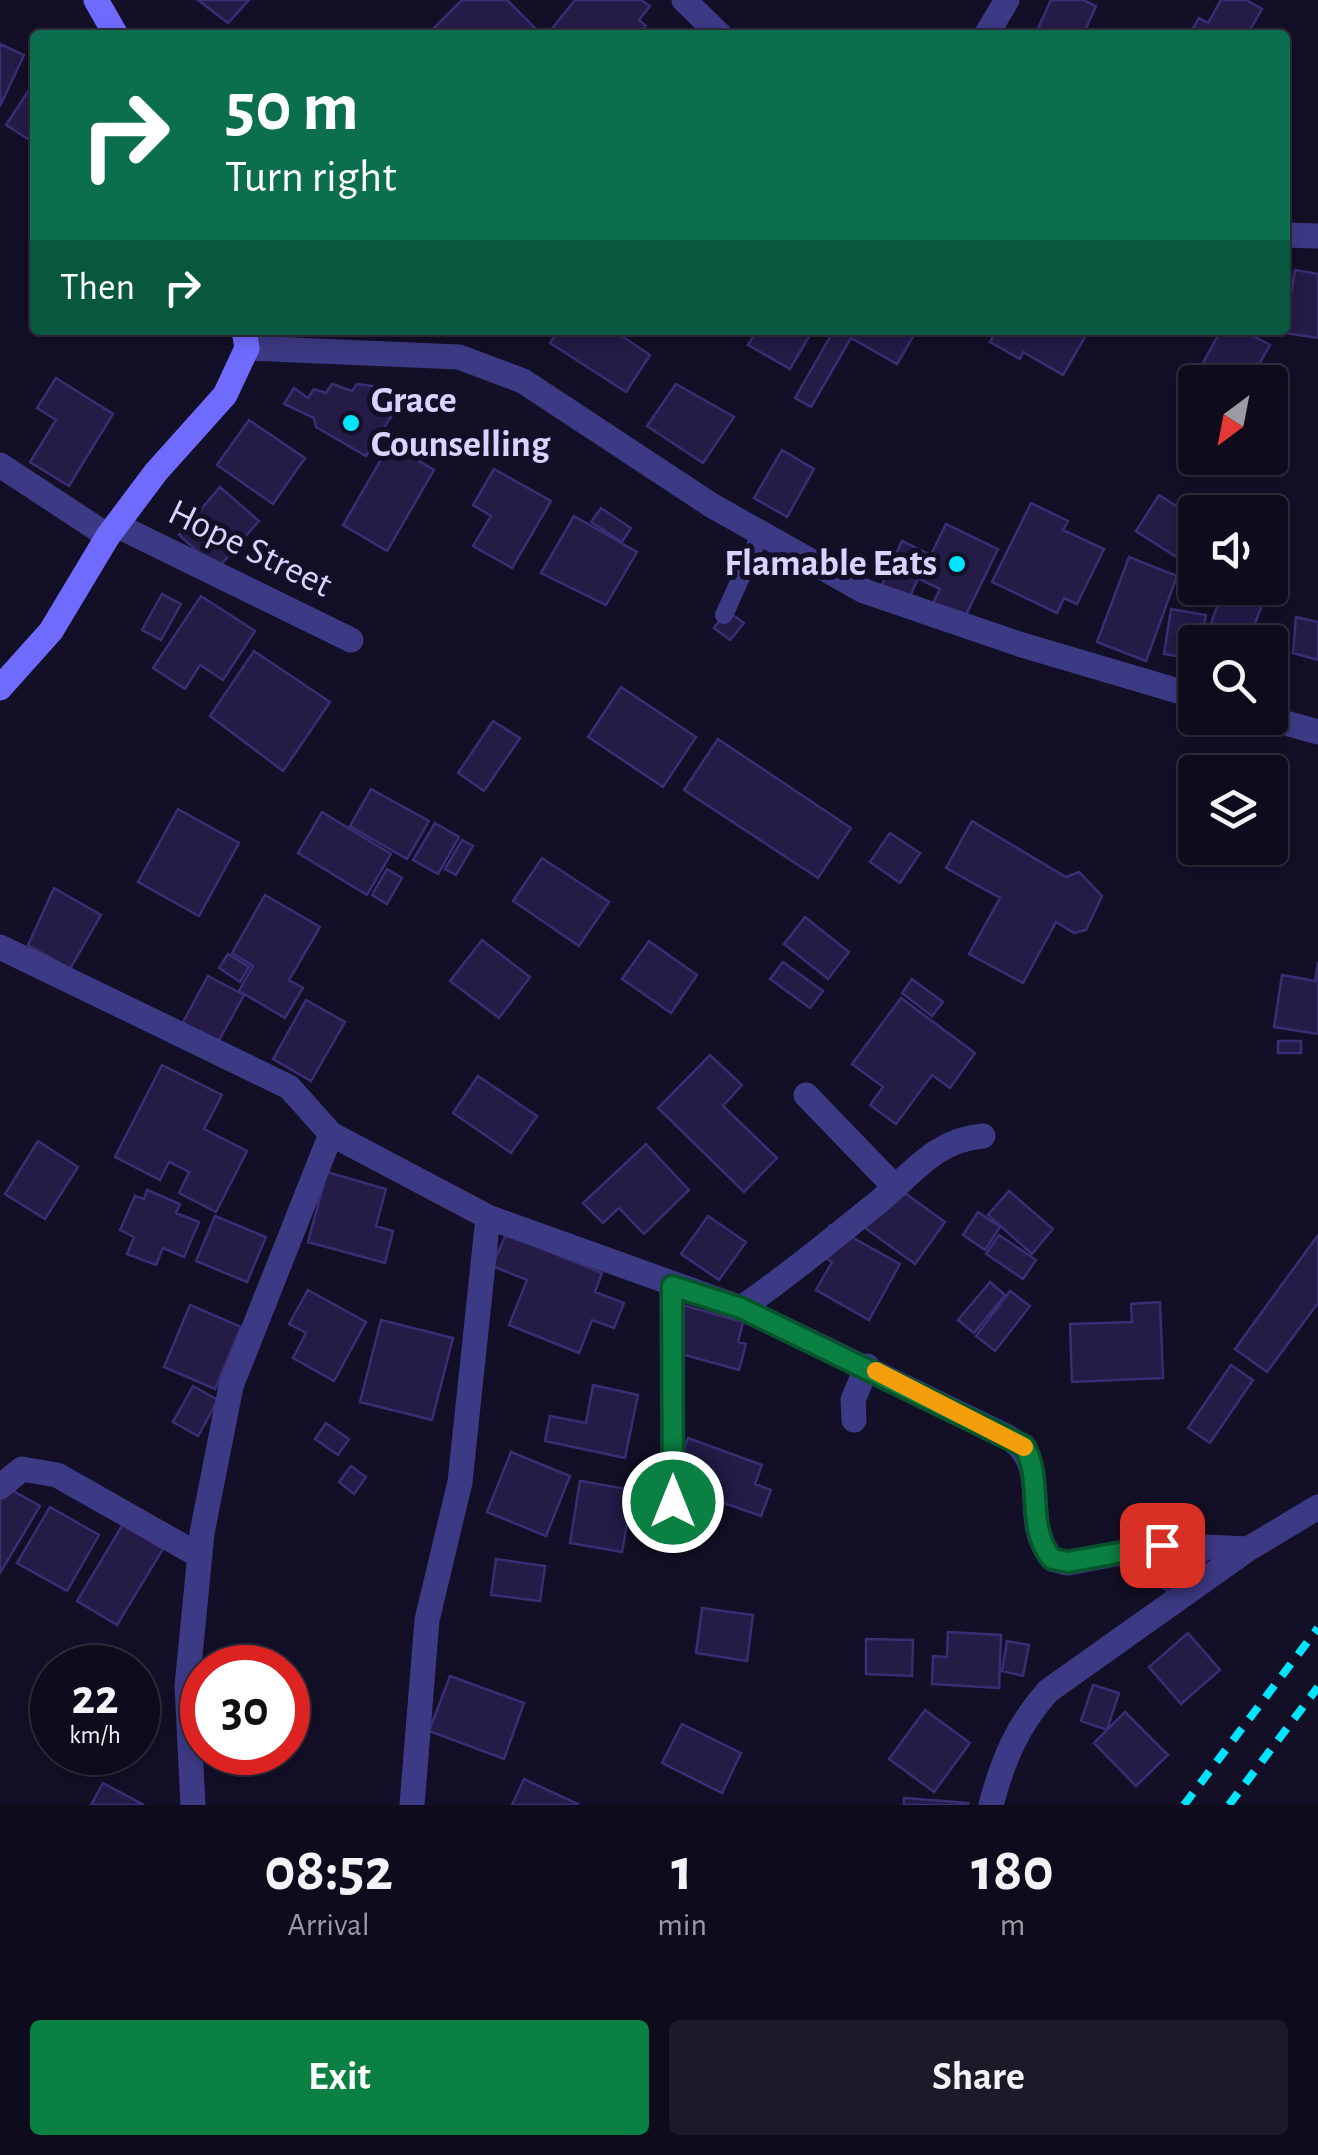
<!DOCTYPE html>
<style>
:root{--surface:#0e0b1c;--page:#1c1929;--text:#f1f3f6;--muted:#9b9ba3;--line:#2e2b3b;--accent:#0b8043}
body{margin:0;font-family:"Alegreya Sans",sans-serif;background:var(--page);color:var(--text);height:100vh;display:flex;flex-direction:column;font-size:38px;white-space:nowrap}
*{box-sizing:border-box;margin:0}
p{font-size:32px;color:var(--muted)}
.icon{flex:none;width:55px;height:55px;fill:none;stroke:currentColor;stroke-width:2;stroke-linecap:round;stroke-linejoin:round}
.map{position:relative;height:1805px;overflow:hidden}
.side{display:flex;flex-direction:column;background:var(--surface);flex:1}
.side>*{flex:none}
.guide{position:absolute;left:30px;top:30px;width:1260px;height:305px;border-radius:10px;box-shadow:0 5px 15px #0003,0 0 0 2px var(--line);background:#0b6e4f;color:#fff;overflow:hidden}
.needle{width:65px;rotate:212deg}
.tools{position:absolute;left:1178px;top:365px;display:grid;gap:20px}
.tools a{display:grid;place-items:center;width:110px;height:110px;border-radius:10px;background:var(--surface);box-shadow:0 5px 15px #0003,0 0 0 2px var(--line);font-size:50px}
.speed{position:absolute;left:30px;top:1645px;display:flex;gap:20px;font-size:50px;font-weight:700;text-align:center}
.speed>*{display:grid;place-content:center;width:130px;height:130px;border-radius:50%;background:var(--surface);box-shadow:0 5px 15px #0003,0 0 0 2px var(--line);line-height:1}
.speed small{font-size:25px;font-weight:400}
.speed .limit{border:15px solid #d22;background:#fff;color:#111}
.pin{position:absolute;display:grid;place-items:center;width:85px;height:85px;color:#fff;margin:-42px;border-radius:20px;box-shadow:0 5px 15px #0006}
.me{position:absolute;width:110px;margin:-55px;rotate:0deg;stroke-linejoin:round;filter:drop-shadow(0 0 8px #0008)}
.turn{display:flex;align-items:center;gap:35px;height:210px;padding:0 30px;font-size:45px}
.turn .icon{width:130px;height:130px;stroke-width:2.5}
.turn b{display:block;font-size:70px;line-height:85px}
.then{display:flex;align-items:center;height:95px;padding:0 30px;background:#0003;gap:20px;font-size:38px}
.eta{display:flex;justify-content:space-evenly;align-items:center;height:170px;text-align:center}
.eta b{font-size:60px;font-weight:700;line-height:70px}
.action{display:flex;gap:20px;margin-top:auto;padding:20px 30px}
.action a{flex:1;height:115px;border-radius:10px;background:var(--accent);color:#fff;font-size:40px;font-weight:700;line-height:115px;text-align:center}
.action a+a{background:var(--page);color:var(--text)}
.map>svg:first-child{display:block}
.building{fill:#241b47;stroke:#3b2d73;stroke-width:2.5}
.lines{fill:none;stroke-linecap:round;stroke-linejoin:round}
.lane{stroke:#3d3a85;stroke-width:18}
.street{stroke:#3d3a85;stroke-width:25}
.secondary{stroke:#6f6bff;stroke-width:25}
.rail{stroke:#00e5ff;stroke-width:8;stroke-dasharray:15 12;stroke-linecap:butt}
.route-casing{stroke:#07532c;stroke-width:25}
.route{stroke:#0b8043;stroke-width:18}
.slow{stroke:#f59e0b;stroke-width:18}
.poi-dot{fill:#00e5ff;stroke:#130f26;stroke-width:4}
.labels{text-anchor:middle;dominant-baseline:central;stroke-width:10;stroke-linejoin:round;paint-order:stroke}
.poi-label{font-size:38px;font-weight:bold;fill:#d9d4ff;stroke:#130f26;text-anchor:start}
.street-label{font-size:38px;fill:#d9d4ff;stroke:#130f26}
</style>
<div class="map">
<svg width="1318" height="1805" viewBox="0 0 1318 1805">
<rect width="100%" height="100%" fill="#130f26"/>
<path class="building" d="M 198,0 L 249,0 L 228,23 Z
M 462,0 L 507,0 L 542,35 L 441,35 L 434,28 Z
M 575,0 L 641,0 L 650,6 L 639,20 L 646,26 L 639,35 L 547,35 Z
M 1051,0 L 1083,0 L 1096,6 L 1083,35 L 1035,35 Z
M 1221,0 L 1246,0 L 1262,9 L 1247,35 L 1189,35 L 1199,18 L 1208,23 Z
M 0,44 L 24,55 L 0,106 Z
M 35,81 L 35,141 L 34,143 L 6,125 Z
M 1295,270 L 1318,274 L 1318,338 L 1285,333 Z
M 559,330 L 613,330 L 650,355 L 626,392 L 550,343 Z
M 757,330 L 813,330 L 790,369 L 748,345 Z
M 834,330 L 917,330 L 897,364 L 851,338 L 811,407 L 795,398 Z
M 997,330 L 1089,330 L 1063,375 L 1023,352 L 1020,359 L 990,342 Z
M 1221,330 L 1242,330 L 1270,345 L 1249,382 L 1221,382 L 1199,370 Z
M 56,378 L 113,414 L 69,486 L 30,462 L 56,420 L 37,408 Z
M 332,384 L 352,391 L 357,384 L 372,386 L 398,406 L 366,456 L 316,427 L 314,418 L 284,404 L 294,388 L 308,398 L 314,389 L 326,393 Z
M 676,384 L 734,417 L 703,463 L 647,426 Z
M 249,420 L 305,458 L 273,504 L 217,465 Z
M 390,444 L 434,470 L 387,551 L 343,525 Z
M 782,450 L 814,469 L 787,517 L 754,498 Z
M 494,469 L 551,501 L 512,568 L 473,546 L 491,516 L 473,505 Z
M 220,487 L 259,521 L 217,569 L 179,535 Z
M 1159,495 L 1195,518 L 1195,537 L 1181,560 L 1136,531 Z
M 1031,503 L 1068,521 L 1063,530 L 1104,549 L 1077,604 L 1064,598 L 1057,613 L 992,582 Z
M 601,508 L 631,528 L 622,542 L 591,522 Z
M 574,516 L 637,552 L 606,605 L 541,573 Z
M 946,524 L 998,549 L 963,621 L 932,605 L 940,589 L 919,579 Z
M 902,541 L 929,554 L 908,601 L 880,589 Z
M 1129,557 L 1177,576 L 1146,661 L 1097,642 Z
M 1224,588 L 1241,588 L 1265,597 L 1248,642 L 1204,642 Z
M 162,594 L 181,604 L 161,640 L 142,630 Z
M 201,596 L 255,631 L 223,680 L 200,665 L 185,689 L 153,668 Z
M 1171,609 L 1206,615 L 1201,642 L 1195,642 L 1195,659 L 1164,654 Z
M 727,611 L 744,623 L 730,640 L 714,628 Z
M 1296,617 L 1318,622 L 1318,660 L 1293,653 Z
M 254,651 L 330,702 L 283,771 L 210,716 Z
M 621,687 L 696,737 L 663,787 L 588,737 Z
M 493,721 L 520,738 L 484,791 L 458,773 Z
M 718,739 L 851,828 L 818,878 L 684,790 Z
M 371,789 L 429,821 L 407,859 L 350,826 Z
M 178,809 L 239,843 L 199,916 L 138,882 Z
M 322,812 L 391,854 L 367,895 L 298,853 Z
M 972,821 L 1066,877 L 1079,872 L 1102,896 L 1086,930 L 1074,933 L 1056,922 L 1023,983 L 969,954 L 1000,898 L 946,868 Z
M 435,823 L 459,837 L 438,874 L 413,860 Z
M 890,833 L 920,853 L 900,883 L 870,862 Z
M 462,840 L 473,846 L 456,875 L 445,869 Z
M 542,858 L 609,902 L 579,946 L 513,901 Z
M 387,869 L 402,878 L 387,904 L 372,895 Z
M 54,888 L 101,915 L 70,969 L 28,945 Z
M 265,895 L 320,927 L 289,980 L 303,988 L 285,1018 L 239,991 L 253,966 L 232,953 Z
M 805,917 L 849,952 L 828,979 L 784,944 Z
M 482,940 L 530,977 L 499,1018 L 450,981 Z
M 649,941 L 697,975 L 671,1013 L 622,979 Z
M 228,954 L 249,967 L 240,982 L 219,968 Z
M 783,962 L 823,991 L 810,1008 L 770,979 Z
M 1318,962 L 1318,1034 L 1274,1027 L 1282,975 L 1315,981 Z
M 208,976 L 244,995 L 217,1044 L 182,1024 Z
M 912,979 L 943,1002 L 932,1016 L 902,993 Z
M 901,998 L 975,1053 L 950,1088 L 932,1075 L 896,1124 L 870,1105 L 883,1087 L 852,1064 Z
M 306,1000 L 345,1022 L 311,1081 L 273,1059 Z
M 1278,1041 L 1301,1041 L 1301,1053 L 1278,1053 Z
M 710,1055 L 742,1085 L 723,1106 L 777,1158 L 744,1192 L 658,1108 Z
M 162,1065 L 222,1095 L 204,1129 L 247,1151 L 216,1212 L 179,1193 L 189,1172 L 169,1162 L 160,1180 L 115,1157 Z
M 478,1076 L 537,1116 L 511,1153 L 453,1113 Z
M 38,1141 L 78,1167 L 45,1219 L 5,1194 Z
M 646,1144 L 689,1190 L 644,1234 L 619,1208 L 603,1223 L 583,1203 Z
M 327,1172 L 386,1189 L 376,1226 L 393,1231 L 385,1263 L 308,1242 Z
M 891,1183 L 945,1222 L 915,1264 L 861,1225 Z
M 147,1190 L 180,1204 L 176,1213 L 199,1222 L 184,1257 L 163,1248 L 156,1265 L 127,1254 L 134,1237 L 120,1230 L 135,1196 L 144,1199 Z
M 1009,1191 L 1053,1229 L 1032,1254 L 988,1215 Z
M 978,1212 L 1000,1227 L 985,1250 L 963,1235 Z
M 215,1216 L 266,1237 L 247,1282 L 196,1261 Z
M 708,1216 L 746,1242 L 719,1280 L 681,1254 Z
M 830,1225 L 900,1264 L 869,1320 L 816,1290 L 832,1262 L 815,1252 Z
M 506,1234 L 602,1273 L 595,1292 L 624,1303 L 614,1328 L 592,1320 L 579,1353 L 509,1325 L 527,1280 L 492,1266 Z
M 999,1235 L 1036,1260 L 1023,1279 L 986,1254 Z
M 1318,1235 L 1318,1303 L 1267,1372 L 1235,1349 Z
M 990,1282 L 1005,1295 L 974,1333 L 958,1320 Z
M 308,1290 L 366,1322 L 334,1381 L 293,1358 L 306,1333 L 289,1324 Z
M 1010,1291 L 1030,1306 L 995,1351 L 976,1336 Z
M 1160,1302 L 1163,1378 L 1072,1382 L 1070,1324 L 1132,1322 L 1131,1304 Z
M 679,1304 L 743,1322 L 738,1342 L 746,1344 L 739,1370 L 667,1350 Z
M 190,1305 L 241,1327 L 215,1389 L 164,1367 Z
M 381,1320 L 453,1338 L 432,1420 L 360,1402 Z
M 1231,1365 L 1253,1380 L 1210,1443 L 1188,1428 Z
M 593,1385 L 638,1395 L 625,1458 L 545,1441 L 550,1416 L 586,1423 Z
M 193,1386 L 218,1400 L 198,1436 L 173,1422 Z
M 326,1423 L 349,1439 L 338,1455 L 315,1439 Z
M 688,1438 L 762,1465 L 755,1484 L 771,1490 L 761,1516 L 701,1495 L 691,1520 L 662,1509 Z
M 511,1452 L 570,1476 L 546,1536 L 487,1512 Z
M 351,1466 L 366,1477 L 354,1494 L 339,1482 Z
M 580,1481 L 633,1490 L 622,1552 L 570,1543 Z
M 1,1484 L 40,1506 L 0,1573 L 0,1486 Z
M 50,1507 L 99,1535 L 67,1591 L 17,1563 Z
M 123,1524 L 163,1549 L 117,1625 L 77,1601 Z
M 1187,1537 L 1209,1558 L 1172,1596 L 1151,1575 Z
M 496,1559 L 545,1566 L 540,1601 L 491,1595 Z
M 702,1608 L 753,1615 L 747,1661 L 696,1653 Z
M 948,1632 L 1001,1635 L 999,1688 L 932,1684 L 933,1656 L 947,1657 Z
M 1188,1633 L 1220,1670 L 1181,1704 L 1149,1667 Z
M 866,1639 L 913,1640 L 912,1676 L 866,1674 Z
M 1007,1641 L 1029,1645 L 1023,1676 L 1002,1671 Z
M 450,1676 L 524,1703 L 504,1759 L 429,1731 Z
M 1093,1685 L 1119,1693 L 1107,1730 L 1081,1721 Z
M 925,1710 L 970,1743 L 934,1792 L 889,1759 Z
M 1125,1712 L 1168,1755 L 1136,1786 L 1094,1743 Z
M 682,1724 L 741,1753 L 722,1793 L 662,1763 Z
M 524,1779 L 578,1804 L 578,1805 L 512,1805 Z
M 103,1783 L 144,1805 L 91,1805 Z
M 904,1798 L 968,1803 L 968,1805 L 904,1805 Z"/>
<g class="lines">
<path class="lane" d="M 724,615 L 761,533"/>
<path class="street" d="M 684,0 L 720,35
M 986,35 L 1007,0
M 1285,235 L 1318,236
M 247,348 L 459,357 L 523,381 L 711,505 L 864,591 L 1019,644 L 1195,696
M 0,465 L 108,536
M 116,525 L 351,640
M 1268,718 L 1318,732
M 0,947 L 289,1087 L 331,1134 L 488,1217 L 741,1308 L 1006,1436 C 1055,1465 1018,1518 1052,1559 L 1068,1563 L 1162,1545 L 1248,1549
M 806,1095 L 894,1186
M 672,1286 L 673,1538
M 741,1308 C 787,1277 832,1239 876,1204 C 912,1175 934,1140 983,1136
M 854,1420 L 853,1400 L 867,1366
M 0,1487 L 22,1469 L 57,1475 L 200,1556
M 193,1805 L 187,1686 L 202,1533 L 231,1386 L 331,1134
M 412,1805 L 427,1620 L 460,1482 L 488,1217
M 991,1805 C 1003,1760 1017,1726 1048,1691 L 1248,1549 L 1318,1507"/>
<path class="secondary" d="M 96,0 L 116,35
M 0,688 L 51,631 L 108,536 L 156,472 L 225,395 L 247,348 L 244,330"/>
<path class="rail" d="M 1184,1805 L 1318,1628
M 1229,1805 L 1318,1687"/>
</g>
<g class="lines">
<defs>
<path id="route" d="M 673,1502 L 672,1286 L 741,1308 L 1024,1446 C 1044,1481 1025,1526 1052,1559 L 1068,1562 L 1162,1545"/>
</defs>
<use href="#route" class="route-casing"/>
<use href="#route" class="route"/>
<path class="slow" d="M 876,1371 L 1024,1447"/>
</g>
<g class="poi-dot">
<circle cx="351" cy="423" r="10"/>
<circle cx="957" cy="564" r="10"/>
</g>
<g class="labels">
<g class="poi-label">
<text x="371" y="401">Grace<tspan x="371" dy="44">Counselling</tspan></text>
<text x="937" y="564" text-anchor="end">Flamable Eats</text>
</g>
<g class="street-label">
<text transform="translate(250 549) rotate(26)">Hope Street</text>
</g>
</g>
</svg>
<div class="tools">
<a><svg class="needle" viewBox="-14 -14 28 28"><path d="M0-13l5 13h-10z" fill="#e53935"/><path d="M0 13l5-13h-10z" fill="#9b9ba3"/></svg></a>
<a><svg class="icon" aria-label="sound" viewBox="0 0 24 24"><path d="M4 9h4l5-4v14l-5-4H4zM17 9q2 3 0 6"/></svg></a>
<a><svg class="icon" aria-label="search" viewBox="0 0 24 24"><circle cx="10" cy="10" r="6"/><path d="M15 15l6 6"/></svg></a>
<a><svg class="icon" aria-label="layers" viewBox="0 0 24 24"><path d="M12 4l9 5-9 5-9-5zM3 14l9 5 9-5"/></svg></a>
</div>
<div class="speed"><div>22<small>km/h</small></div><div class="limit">30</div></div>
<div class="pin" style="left:1162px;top:1545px;background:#d93025"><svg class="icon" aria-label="arrive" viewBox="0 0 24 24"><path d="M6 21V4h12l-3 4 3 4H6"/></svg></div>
<svg class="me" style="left:673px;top:1502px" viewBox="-20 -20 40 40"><circle r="17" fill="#0b8043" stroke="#fff" stroke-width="3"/><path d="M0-11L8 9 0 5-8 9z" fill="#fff"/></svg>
<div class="guide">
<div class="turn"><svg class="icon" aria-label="right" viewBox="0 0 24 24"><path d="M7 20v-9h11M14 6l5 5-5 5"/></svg><div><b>50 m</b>Turn right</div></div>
<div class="then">Then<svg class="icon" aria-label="right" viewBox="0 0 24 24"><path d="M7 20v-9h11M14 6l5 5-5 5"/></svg></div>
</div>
</div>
<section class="side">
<div class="eta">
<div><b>08:52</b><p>Arrival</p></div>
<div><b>1</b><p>min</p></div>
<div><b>180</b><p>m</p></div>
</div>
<div class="action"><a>Exit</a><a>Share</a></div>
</section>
